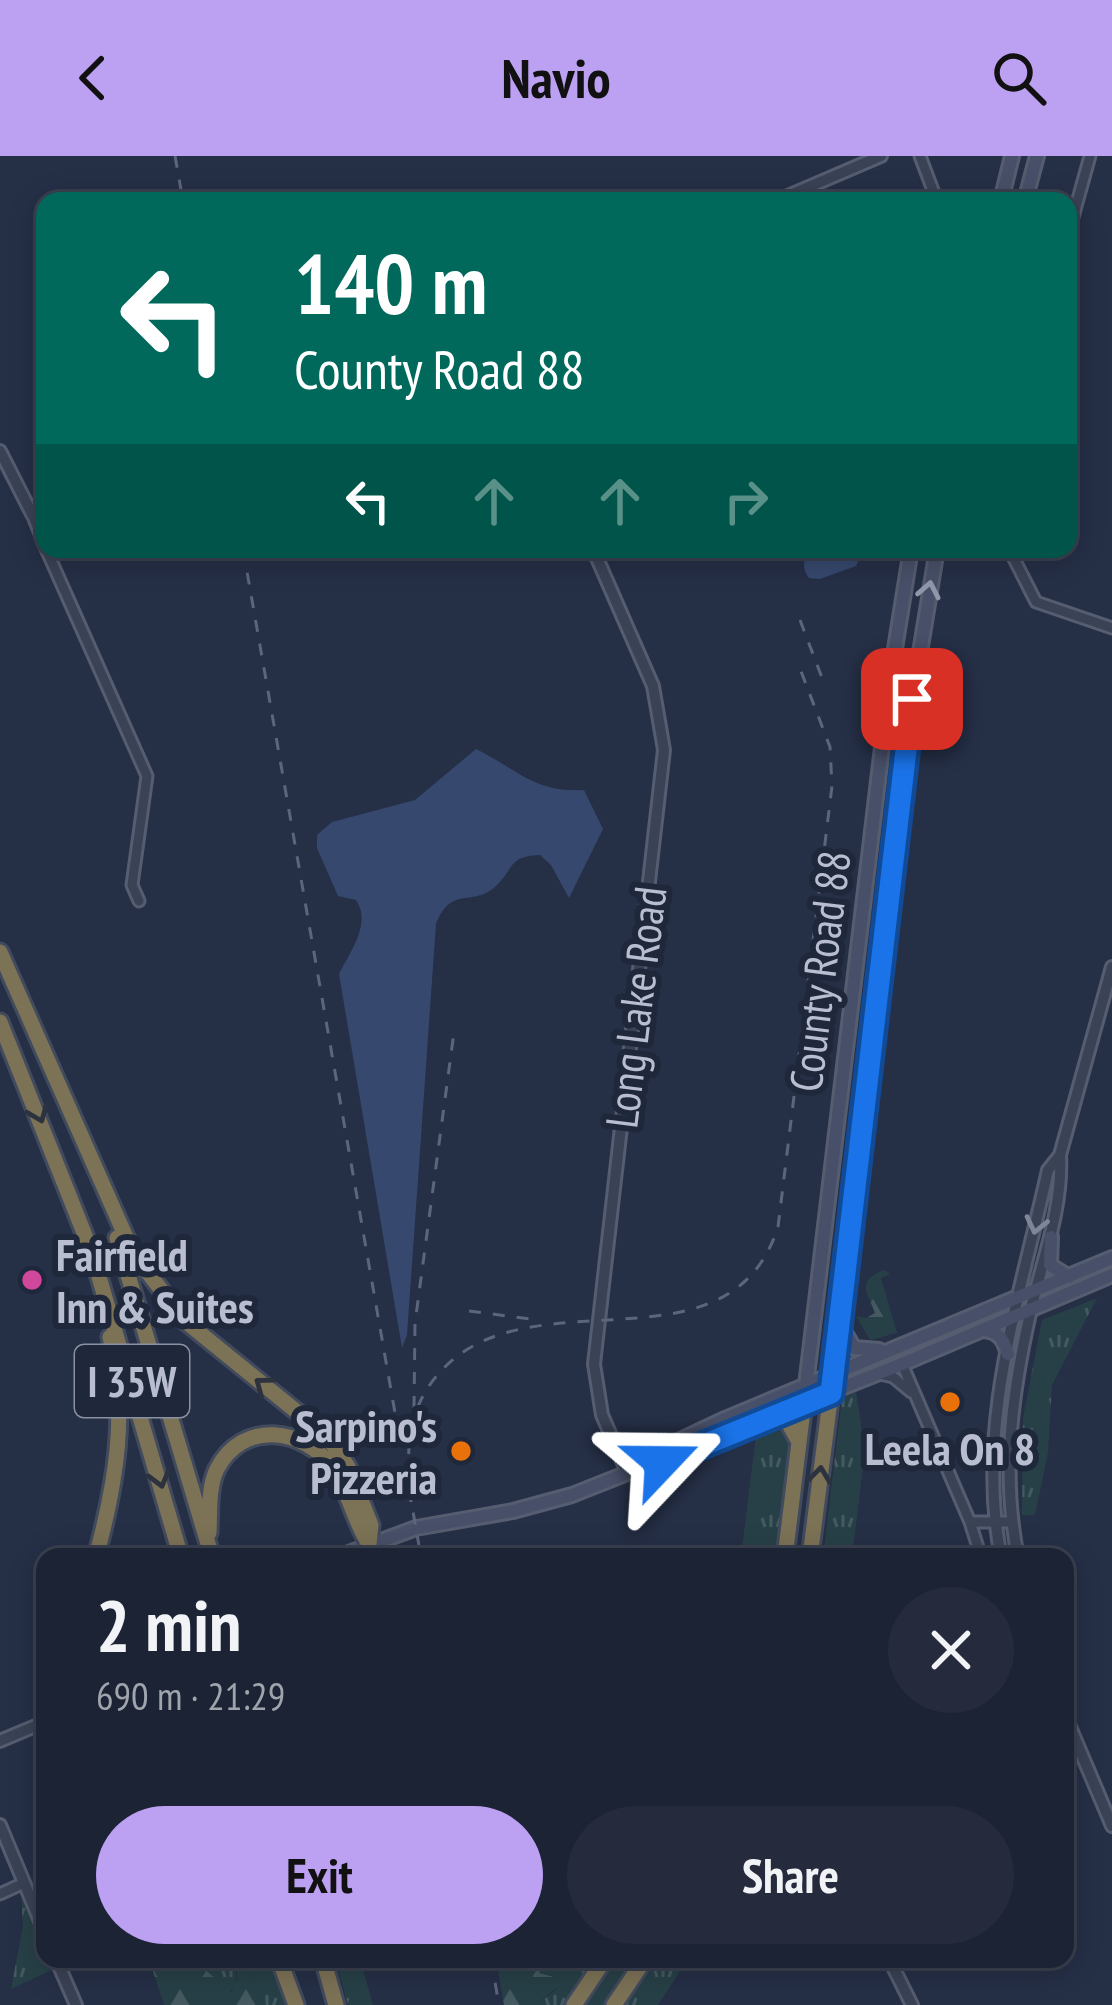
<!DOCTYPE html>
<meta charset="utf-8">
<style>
:root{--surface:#1c2334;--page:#252b3c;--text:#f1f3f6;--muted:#a0a4ac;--line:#3a404f;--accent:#bca0f2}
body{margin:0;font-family:"PT Sans Narrow",sans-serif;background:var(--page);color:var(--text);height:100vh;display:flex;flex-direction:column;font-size:45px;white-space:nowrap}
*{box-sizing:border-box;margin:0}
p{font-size:39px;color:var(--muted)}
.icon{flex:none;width:66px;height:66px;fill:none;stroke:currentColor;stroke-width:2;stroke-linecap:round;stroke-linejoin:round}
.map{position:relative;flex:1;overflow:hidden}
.drawer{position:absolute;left:36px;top:1392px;width:1038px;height:420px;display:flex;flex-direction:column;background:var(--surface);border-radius:24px;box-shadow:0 6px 30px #0003,0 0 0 3px var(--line)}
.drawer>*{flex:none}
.hud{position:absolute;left:36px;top:36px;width:1041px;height:366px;border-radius:24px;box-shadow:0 6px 30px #0003,0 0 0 3px var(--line);background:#00695c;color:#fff;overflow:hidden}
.pin{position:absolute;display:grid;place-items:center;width:102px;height:102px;color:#fff;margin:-51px;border-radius:24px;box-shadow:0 6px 18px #0006}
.me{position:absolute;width:132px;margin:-66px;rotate:67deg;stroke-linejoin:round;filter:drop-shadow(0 0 9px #0008)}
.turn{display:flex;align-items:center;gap:42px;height:252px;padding:0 60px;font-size:54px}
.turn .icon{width:156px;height:156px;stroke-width:2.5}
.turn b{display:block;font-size:84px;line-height:102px}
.lanes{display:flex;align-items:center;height:114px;padding:0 60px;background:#0003;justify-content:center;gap:60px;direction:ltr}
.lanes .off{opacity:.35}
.round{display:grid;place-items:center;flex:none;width:126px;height:126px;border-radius:63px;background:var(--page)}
.summary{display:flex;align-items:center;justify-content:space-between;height:204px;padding:0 60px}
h1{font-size:72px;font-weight:600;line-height:90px}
.primary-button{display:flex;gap:24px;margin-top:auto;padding:24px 60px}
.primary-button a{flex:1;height:138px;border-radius:72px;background:var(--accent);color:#111;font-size:48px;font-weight:600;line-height:138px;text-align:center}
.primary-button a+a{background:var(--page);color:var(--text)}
header{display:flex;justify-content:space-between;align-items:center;height:156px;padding:0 60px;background:var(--accent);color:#111;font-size:54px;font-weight:600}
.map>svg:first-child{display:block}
.grass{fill:url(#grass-tufts)}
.forest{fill:url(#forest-firs)}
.water{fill:#37486e}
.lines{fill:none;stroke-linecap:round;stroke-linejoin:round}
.minor-casing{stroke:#565d70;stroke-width:15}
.tertiary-casing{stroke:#565d70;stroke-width:16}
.secondary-casing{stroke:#565d70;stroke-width:18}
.motorway-casing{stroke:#424a5d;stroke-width:21}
.minor{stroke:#3a4256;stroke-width:9}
.tertiary{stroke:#3a4256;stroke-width:10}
.secondary{stroke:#485069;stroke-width:12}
.motorway{stroke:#7c7256;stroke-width:15}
.rail{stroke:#5c657d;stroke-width:3;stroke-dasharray:12 12;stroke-linecap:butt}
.oneway{stroke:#9198ab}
.oneway2{stroke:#2d323f}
.oneway3{stroke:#7f8699}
.route-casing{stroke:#114b97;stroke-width:30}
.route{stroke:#1a73e8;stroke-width:21}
.hotel-dot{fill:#d1479c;stroke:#1f273b;stroke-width:4.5}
.food-dot{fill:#e8710a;stroke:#1f273b;stroke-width:4.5}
.labels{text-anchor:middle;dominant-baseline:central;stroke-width:12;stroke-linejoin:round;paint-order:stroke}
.shield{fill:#1f273b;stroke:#8a91a3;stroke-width:3}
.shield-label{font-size:42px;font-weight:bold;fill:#b8becf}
.street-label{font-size:45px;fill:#b8becf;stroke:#1f273b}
.poi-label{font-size:45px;font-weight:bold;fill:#b8becf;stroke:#1f273b;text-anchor:start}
</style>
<header><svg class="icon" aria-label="back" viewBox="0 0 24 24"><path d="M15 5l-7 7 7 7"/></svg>Navio<svg class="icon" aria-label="search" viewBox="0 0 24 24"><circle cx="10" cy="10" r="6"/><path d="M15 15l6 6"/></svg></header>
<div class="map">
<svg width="1112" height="1849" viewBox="0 0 1112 1849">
<defs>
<pattern id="grass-tufts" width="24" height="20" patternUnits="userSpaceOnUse" patternTransform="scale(3)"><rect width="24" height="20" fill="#274047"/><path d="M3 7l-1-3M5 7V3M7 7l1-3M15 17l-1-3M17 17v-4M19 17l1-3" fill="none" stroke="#445a60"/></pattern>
<pattern id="forest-firs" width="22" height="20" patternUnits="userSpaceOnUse" patternTransform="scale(3)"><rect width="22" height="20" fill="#274047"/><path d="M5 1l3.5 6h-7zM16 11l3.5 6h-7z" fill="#445a60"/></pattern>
</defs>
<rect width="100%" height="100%" fill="#252f46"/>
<path class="grass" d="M 1097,1142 L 1052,1229 L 1048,1296 L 1035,1359 L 1022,1359 L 1023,1262 L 1042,1164 Z
M 856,1236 L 865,1295 L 852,1401 L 823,1401 L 842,1242 Z
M 784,1268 L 792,1280 L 777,1401 L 741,1401 L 756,1279 Z
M 21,1741 L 45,1793 L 45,1803 L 49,1803 L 54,1813 L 11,1833 L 23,1769 Z
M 179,1803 L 236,1803 L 236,1832 L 228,1835 L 204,1813 L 189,1814 Z
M 245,1803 L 271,1803 L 289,1849 L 266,1849 Z
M 335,1803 L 360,1803 L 373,1849 L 348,1849 Z
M 594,1803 L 563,1849 L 535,1849 L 556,1834 L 556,1821 L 539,1817 L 547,1804 Z
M 615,1803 L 635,1803 L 604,1849 L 583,1849 Z
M 658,1803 L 688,1803 L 658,1849 L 626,1849 Z"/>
<path class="forest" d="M 884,1114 L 890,1118 L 881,1122 L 897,1177 L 870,1184 L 856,1160 L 866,1162 L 875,1157 C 869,1139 854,1125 884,1114 Z
M 149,1803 L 179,1803 L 184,1812 L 204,1813 L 232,1836 L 237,1823 L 236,1803 L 245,1803 L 266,1849 L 164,1849 Z
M 496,1803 L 554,1803 L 547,1805 L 539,1817 L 558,1822 L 559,1830 L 535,1849 L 504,1849 Z"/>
<path class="water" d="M 809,393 L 864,393 L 856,410 L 820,423 L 809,422 C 801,412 804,403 809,393 Z
M 476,593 C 517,613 534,637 584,634 L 603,673 L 569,742 L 551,709 L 540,699 C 508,700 515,712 496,730 C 473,752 452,728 436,768 L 407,1179 L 402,1192 L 339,818 C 350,796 372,767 356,744 L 338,740 L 317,692 L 317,679 L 332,666 L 415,644 Z"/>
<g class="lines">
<defs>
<path id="minor" d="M 920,0 L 937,45
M 1068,79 L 1090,0
M 32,358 L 45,390
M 46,393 L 147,620 L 132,729 L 139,745
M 1009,393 L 1036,446 L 1112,472
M 902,1208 L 970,1366 L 1011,1366
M 880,1218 L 893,1221 L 911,1236
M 970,1366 L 981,1401
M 0,1738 L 24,1727"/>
<path id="tertiary" d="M 776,45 L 881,0
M 0,295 L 32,358 L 45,352
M 593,393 L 653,530 L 664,594 L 594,1208 L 602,1259 L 627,1316
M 1001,1401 C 975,1271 1020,1141 1048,1014 L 1060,999
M 1018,1401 C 1001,1316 1012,1237 1031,1153 C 1043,1103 1063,1051 1060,999 L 1112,811
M 1065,1559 L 1112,1670
M 0,1585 L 45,1566
M 0,1669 L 45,1777
M 56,1803 L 76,1849
M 889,1803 L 912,1849"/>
<path id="secondary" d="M 1001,45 L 1012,0
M 1025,45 L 1037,0
M 1051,1081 L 1050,1109 L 1069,1121
M 841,1170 L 854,1192 L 879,1194
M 985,1174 C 1000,1176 1004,1185 1008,1198
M 831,1237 L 907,576 L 937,393
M 804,1246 L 890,524 L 911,393
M 633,1312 L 647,1300 L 725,1263 L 1112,1102
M 338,1401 L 416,1372 L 513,1355 L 572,1339 L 902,1208 L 1112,1119"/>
<path id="motorway" d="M 0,796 L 133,1097 L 185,1165 L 328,1281 L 348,1311 L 371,1369 L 369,1388
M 0,866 L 92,1097 L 181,1401
M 117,1082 L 212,1401
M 773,1259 L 785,1261 L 798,1284
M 209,1377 C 210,1357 208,1331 217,1313 C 243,1263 304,1272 333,1312 C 349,1335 353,1364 369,1388
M 96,1401 C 116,1327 128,1257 110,1181
M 785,1401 L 804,1246
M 810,1401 L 831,1237
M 279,1803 L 296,1849
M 323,1803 L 336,1849
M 574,1849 L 605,1803
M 614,1849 L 645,1803"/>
</defs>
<use href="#minor" class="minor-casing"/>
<use href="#tertiary" class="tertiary-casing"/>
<use href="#secondary" class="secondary-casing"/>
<use href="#motorway" class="motorway-casing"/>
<use href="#minor" class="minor"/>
<use href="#tertiary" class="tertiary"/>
<use href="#secondary" class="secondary"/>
<use href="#motorway" class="motorway"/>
<path class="rail" d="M 175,0 L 183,45
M 243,393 L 401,1291
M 800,464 L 824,527
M 469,1155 L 538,1164
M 414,1252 L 415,1167 L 454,876
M 409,1333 L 421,1401
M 411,1346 C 410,1325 407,1302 410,1281 C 413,1256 424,1233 441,1215 C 532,1116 729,1223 778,1071 L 832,630 L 830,591 L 799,510
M 491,1803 L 499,1849"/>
</g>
<defs><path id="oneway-chevron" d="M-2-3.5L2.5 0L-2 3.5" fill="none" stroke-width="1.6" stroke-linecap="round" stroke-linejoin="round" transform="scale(3)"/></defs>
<use class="oneway" href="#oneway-chevron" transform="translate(929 434) rotate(-79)"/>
<g class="oneway2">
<use href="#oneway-chevron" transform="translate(39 958) rotate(68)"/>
<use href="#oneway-chevron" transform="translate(263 1229) rotate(-143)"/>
<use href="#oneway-chevron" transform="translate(820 1319) rotate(-83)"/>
<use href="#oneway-chevron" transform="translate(160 1323) rotate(75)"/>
</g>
<use class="oneway3" href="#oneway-chevron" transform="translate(1036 1069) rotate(103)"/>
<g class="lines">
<defs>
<path id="route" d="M 662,1306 L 831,1237 L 912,543"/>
</defs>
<use href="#route" class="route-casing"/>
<use href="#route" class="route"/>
</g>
<circle class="hotel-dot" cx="32" cy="1124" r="12"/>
<g class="food-dot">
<circle cx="950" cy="1246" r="12"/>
<circle cx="461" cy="1295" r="12"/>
</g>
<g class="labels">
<rect class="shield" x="75" y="1189" width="114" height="72" rx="9"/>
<g class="shield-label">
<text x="132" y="1225">I 35W</text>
</g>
<g class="street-label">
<text transform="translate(819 815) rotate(-83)">County Road 88</text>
<text transform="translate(635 851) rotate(-83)">Long Lake Road</text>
</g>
<g class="poi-label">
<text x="56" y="1098">Fairfield<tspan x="56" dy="52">Inn &amp; Suites</tspan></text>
<text x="437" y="1269" text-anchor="end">Sarpino's<tspan x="437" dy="52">Pizzeria</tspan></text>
<text x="950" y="1292" text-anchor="middle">Leela On 8</text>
</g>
</g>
</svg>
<div class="pin" style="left:912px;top:543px;background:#d93025"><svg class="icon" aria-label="arrive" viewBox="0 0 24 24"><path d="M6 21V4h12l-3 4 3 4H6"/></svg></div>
<svg class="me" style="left:662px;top:1306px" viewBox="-20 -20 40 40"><path d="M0-17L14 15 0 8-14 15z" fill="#1a73e8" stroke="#fff" stroke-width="4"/></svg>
<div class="hud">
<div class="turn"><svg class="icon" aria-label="left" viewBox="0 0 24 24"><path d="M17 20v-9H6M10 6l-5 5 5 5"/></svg><div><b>140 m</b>County Road 88</div></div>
<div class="lanes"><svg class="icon" aria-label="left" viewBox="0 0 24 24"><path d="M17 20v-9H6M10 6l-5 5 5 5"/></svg><svg class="icon off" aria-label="ahead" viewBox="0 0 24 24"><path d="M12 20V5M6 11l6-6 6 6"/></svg><svg class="icon off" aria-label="ahead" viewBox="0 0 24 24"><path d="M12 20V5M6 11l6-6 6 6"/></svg><svg class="icon off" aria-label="right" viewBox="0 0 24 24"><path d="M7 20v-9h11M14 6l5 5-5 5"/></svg></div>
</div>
<section class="drawer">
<div class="summary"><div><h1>2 min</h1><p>690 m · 21:29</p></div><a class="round"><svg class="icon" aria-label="close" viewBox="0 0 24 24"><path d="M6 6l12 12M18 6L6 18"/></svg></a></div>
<div class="primary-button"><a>Exit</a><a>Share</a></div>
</section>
</div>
